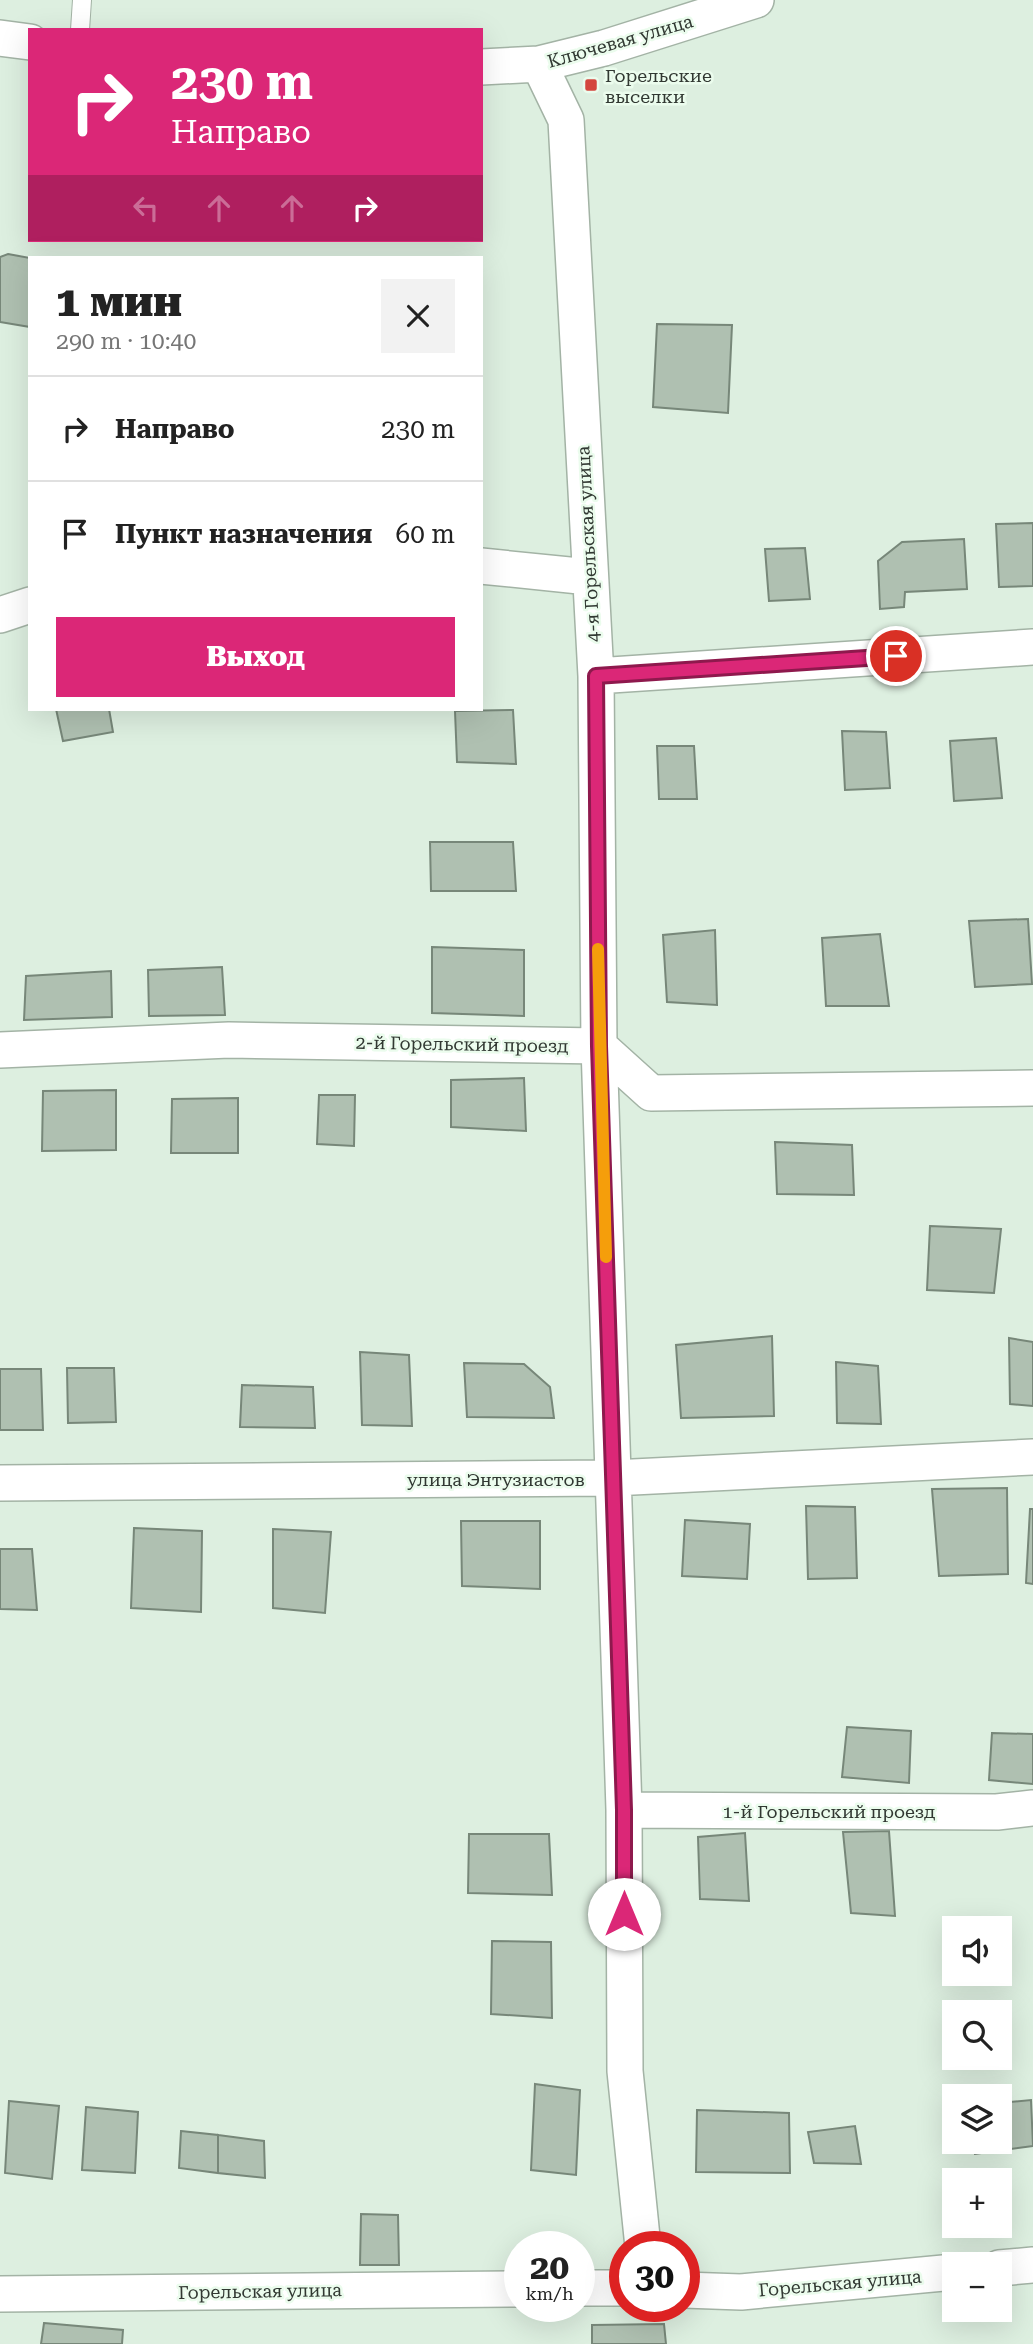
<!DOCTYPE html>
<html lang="ru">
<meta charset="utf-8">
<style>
:root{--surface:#fff;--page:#f2f2f2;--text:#222;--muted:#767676;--line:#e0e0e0;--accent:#db2777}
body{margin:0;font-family:"Roboto Serif",serif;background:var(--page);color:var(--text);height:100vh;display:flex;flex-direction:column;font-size:26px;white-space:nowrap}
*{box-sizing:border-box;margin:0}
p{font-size:23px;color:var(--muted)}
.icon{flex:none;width:38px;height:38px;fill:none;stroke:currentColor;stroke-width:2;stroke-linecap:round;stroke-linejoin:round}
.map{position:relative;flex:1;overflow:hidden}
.side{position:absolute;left:28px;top:256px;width:455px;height:455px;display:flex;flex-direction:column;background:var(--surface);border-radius:0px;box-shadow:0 7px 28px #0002}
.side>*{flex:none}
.banner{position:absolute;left:28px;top:28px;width:455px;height:214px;border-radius:0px;box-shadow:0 7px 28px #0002;background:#db2777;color:#fff;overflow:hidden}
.tools{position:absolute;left:942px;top:1916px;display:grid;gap:14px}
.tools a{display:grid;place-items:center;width:70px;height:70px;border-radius:0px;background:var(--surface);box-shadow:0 7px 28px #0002;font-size:35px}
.speed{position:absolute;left:504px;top:2231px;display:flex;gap:14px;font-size:35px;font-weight:700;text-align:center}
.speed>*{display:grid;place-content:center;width:91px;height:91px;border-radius:50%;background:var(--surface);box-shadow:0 7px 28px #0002;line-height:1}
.speed small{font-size:18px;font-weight:400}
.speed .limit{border:10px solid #d22;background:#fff;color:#111}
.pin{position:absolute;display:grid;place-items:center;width:60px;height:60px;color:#fff;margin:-30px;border:4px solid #fff;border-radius:50%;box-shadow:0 2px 7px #0007}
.me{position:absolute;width:77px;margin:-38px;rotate:0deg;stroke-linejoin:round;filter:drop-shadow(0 0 5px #0008)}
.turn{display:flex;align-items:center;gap:24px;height:147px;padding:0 28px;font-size:32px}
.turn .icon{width:91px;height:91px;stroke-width:2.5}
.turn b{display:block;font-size:49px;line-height:60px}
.lanes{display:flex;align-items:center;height:66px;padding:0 28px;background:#0003;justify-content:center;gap:35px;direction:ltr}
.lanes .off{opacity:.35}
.round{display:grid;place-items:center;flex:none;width:74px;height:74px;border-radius:0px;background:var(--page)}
.summary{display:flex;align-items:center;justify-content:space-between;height:119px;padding:0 28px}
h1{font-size:42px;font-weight:800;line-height:52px}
.primary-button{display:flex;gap:14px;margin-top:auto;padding:14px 28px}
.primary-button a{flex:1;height:80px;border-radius:0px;background:var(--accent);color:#fff;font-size:28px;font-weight:800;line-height:80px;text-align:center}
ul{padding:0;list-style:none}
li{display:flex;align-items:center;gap:21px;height:105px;padding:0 28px;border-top:2px solid var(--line)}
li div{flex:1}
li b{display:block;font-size:26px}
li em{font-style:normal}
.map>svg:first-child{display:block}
.building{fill:#afc0b1;stroke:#778779;stroke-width:2}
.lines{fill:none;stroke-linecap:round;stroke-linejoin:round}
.lane-casing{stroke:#a3b3a5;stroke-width:20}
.street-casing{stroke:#a3b3a5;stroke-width:38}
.lane{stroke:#fff;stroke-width:18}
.street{stroke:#fff;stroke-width:35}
.route-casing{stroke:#8e194d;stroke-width:18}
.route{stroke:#db2777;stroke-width:12}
.slow{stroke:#f59e0b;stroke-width:12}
.poi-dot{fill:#d4463e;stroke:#ebfced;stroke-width:2.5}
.labels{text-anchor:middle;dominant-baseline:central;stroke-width:5;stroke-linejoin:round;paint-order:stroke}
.street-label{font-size:18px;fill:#313832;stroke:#ebfced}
.poi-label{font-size:18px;fill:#313832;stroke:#ebfced;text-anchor:start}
</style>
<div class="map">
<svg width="1033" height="2344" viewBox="0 0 1033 2344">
<rect width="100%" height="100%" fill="#ddefe0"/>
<path class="building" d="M 8,254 L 30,258 L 30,327 L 0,322 L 0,257 Z
M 657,324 L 732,325 L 728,413 L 653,407 Z
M 1033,523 L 1033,586 L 999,587 L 996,524 Z
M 964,539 L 967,589 L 905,592 L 904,607 L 880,609 L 878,561 L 902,542 Z
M 805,548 L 810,599 L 769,601 L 765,549 Z
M 56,709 L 109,709 L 113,732 L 63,741 Z
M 513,710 L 516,764 L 457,762 L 455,711 Z
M 842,731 L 886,732 L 890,788 L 845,790 Z
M 996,738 L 1002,798 L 954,801 L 950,741 Z
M 657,746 L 694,746 L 697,799 L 659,799 Z
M 430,842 L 513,842 L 516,891 L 431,891 Z
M 1028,919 L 1032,984 L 975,987 L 969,921 Z
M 715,930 L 717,1005 L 667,1002 L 663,935 Z
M 880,934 L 889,1006 L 826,1006 L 822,938 Z
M 432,947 L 524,950 L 524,1016 L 432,1013 Z
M 222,967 L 225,1015 L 149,1016 L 148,970 Z
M 111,971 L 112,1017 L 24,1020 L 26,976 Z
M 524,1078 L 526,1131 L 451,1127 L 451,1080 Z
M 116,1090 L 116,1150 L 42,1151 L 43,1091 Z
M 319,1095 L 355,1095 L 354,1146 L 317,1144 Z
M 238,1098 L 238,1153 L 171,1153 L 172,1099 Z
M 775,1142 L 852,1145 L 854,1195 L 777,1194 Z
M 930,1226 L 1001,1229 L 994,1293 L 927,1290 Z
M 772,1336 L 774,1416 L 681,1418 L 676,1345 Z
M 1009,1338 L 1033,1342 L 1033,1406 L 1010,1404 Z
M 360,1352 L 409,1355 L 412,1426 L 362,1425 Z
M 836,1362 L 878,1366 L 881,1424 L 837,1423 Z
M 464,1363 L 524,1364 L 550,1387 L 554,1418 L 467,1417 Z
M 67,1368 L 114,1368 L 116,1422 L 68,1423 Z
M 0,1369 L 41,1369 L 43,1430 L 0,1430 Z
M 242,1385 L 313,1387 L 315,1428 L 240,1427 Z
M 1007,1488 L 1008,1574 L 939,1576 L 932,1489 Z
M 806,1506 L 855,1507 L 857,1578 L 808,1579 Z
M 1030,1509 L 1033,1509 L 1033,1584 L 1026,1583 Z
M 685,1520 L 750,1524 L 747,1579 L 682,1576 Z
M 461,1521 L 540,1521 L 540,1589 L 462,1586 Z
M 134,1528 L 202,1531 L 201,1612 L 131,1608 Z
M 273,1529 L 331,1532 L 325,1613 L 273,1608 Z
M 0,1549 L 32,1549 L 37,1610 L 0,1609 Z
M 847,1727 L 911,1731 L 909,1783 L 842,1777 Z
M 992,1733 L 1033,1734 L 1033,1784 L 989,1780 Z
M 889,1831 L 895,1916 L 851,1913 L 843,1832 Z
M 745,1833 L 749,1901 L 700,1899 L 698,1837 Z
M 469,1834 L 549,1834 L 552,1895 L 468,1893 Z
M 492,1941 L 551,1942 L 552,2018 L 491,2014 Z
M 535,2084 L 580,2090 L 576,2175 L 531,2170 Z
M 1031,2100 L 1033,2146 L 975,2154 L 973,2142 L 999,2142 L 999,2103 Z
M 9,2101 L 59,2106 L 52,2179 L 5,2173 Z
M 86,2107 L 138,2112 L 135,2173 L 82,2170 Z
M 697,2110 L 789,2113 L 790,2173 L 696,2172 Z
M 855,2126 L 861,2164 L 814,2163 L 808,2132 Z
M 181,2131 L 218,2135 L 218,2173 L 179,2168 Z
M 218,2135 L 264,2141 L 265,2178 L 218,2173 Z
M 361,2214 L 398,2215 L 399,2265 L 360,2265 Z
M 44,2323 L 123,2330 L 122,2344 L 41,2344 Z
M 664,2324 L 666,2344 L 592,2344 L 592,2325 Z"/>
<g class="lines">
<defs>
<path id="lane" d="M 80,30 L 82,0"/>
<path id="street" d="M 0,38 L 30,42
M 539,64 L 566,120 L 596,676 L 599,1046 L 624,1810 L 625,2071 L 643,2247
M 481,67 L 539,64 L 604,48 L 756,0
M 481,566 L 589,577
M 0,615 L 30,605
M 596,676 L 1033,647
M 0,1050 L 229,1040 L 599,1046 L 651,1093 L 1033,1088
M 0,1483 L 613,1478 L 1033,1457
M 624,1810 L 997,1812 L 1033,1808
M 999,2268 L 1033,2265
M 579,2288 L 625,2288
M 684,2290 L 741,2292 L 954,2272
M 0,2294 L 520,2289"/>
</defs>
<use href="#lane" class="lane-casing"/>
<use href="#street" class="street-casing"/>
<use href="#lane" class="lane"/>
<use href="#street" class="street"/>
</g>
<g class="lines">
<defs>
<path id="route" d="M 624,1914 L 624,1810 L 599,1046 L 596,676 L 896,656"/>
</defs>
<use href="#route" class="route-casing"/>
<use href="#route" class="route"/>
<path class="slow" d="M 598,949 L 606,1257"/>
</g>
<rect class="poi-dot" x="584" y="78" width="14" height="14" rx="3.5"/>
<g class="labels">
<g class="street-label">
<text transform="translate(620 41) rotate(-16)">Ключевая улица</text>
<text transform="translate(588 544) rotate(-93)">4-я Горельская улица</text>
<text transform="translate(462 1044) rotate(1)">2-й Горельский проезд</text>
<text x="496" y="1479">улица Энтузиастов</text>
<text x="829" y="1811">1-й Горельский проезд</text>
<text transform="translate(840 2283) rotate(-5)">Горельская улица</text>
<text transform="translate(260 2291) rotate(-1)">Горельская улица</text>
</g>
<g class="poi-label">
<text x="605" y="75">Горельские<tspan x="605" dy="21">выселки</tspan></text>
</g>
</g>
</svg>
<div class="tools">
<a><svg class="icon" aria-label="sound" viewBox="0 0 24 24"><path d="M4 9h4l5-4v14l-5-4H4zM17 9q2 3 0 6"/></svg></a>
<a><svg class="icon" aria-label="search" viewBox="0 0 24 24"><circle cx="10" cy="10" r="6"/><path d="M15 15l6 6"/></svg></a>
<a><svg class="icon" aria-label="layers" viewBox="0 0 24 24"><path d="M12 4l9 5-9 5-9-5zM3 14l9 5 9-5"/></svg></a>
<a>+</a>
<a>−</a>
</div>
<div class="speed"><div>20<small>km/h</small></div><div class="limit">30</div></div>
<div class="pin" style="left:896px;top:656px;background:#d93025"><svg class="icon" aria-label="arrive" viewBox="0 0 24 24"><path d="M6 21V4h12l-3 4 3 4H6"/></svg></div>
<svg class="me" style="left:624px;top:1914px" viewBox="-20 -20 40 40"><circle r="19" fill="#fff"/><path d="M0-13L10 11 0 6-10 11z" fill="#db2777"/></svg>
<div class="banner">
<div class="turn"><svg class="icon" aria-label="right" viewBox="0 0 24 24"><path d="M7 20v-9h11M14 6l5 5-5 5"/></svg><div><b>230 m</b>Направо</div></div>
<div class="lanes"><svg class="icon off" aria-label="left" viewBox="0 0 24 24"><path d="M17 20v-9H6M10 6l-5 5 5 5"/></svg><svg class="icon off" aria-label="ahead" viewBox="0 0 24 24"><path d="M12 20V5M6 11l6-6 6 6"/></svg><svg class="icon off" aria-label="ahead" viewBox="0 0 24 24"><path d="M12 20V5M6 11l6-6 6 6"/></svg><svg class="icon" aria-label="right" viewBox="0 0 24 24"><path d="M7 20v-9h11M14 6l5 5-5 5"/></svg></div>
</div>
<section class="side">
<div class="summary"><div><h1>1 мин</h1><p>290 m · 10:40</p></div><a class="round"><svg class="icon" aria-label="close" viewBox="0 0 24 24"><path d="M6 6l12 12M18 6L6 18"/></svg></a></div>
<ul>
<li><svg class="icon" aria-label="right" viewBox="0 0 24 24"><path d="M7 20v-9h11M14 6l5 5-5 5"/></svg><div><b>Направо</b></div><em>230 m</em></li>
<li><svg class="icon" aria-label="arrive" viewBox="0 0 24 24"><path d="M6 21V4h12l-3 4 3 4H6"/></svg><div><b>Пункт назначения</b></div><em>60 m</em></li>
</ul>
<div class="primary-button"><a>Выход</a></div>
</section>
</div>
